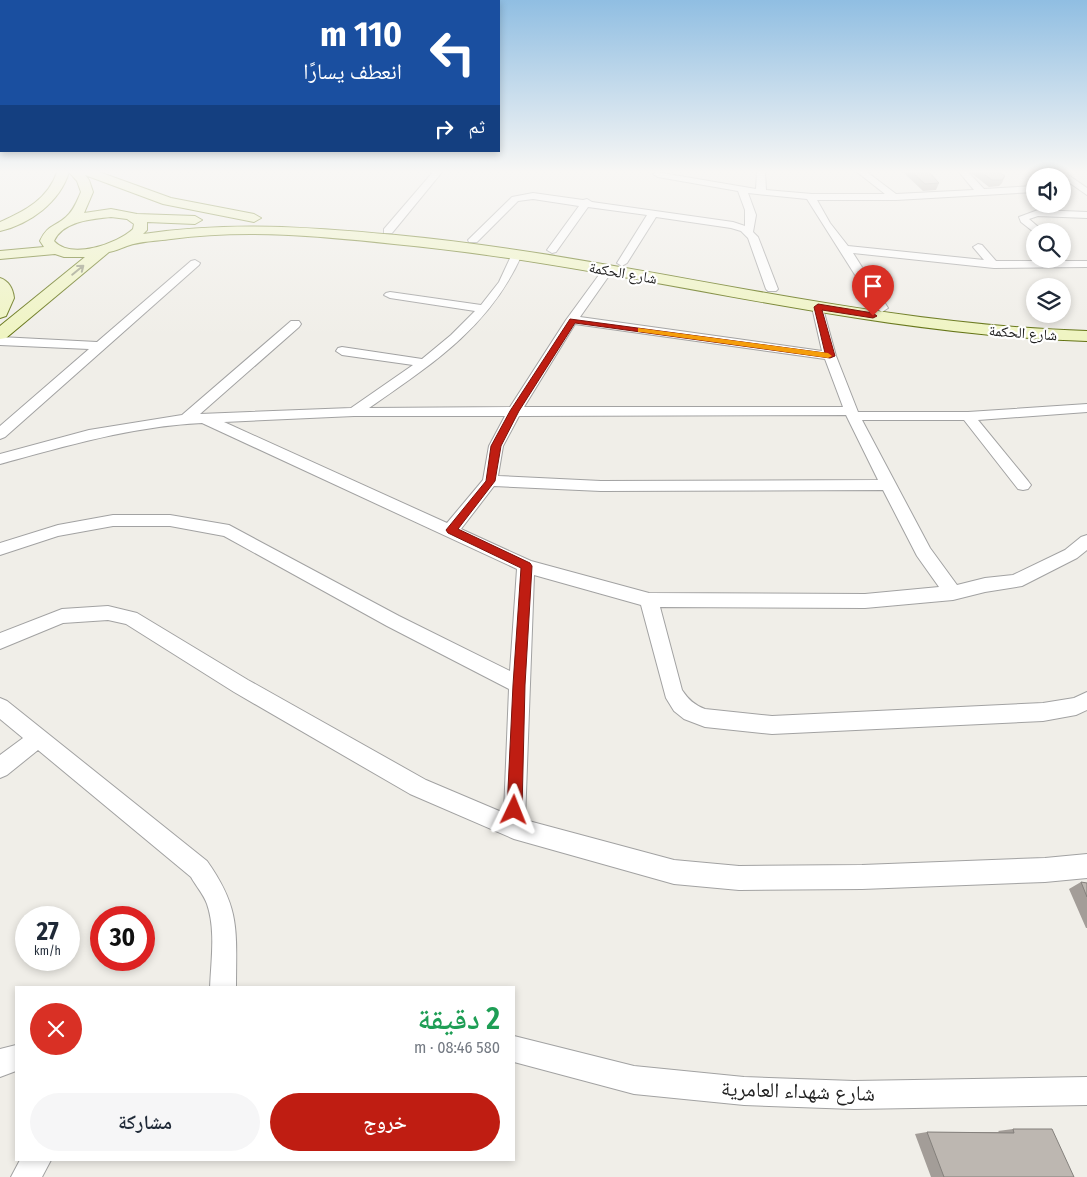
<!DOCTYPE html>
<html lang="ar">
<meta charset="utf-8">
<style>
:root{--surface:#fff;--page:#f6f6f7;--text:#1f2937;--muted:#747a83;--accent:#bf1d12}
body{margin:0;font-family:"Fira Sans Condensed","Noto Naskh Arabic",sans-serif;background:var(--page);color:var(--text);direction:rtl;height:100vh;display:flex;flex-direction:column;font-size:19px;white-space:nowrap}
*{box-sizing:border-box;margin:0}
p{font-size:16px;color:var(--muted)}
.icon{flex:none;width:28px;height:28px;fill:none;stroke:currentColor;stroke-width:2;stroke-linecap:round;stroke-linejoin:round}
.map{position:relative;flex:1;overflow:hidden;direction:ltr}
.details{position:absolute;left:15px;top:986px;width:500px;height:175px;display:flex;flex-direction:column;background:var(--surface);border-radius:0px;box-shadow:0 2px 8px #0003;direction:rtl}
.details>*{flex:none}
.banner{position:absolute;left:0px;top:0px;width:500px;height:152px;box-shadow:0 2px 8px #0003;direction:rtl;background:#1a4fa0;color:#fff;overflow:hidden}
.controls{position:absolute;left:1026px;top:168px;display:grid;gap:10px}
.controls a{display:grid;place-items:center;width:45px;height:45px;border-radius:50%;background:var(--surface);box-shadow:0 2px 8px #0003;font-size:25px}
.speed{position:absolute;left:15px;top:906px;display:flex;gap:10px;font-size:25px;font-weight:700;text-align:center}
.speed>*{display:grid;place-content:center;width:65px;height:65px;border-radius:50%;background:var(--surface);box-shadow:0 2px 8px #0003;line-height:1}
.speed small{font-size:12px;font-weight:400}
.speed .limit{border:8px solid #d22;background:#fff;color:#111}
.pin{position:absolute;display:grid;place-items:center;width:42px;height:42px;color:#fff;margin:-51px -21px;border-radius:50% 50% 50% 0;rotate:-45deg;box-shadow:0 0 5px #0007}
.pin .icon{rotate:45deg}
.me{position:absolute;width:55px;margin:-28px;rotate:2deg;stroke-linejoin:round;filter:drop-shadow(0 0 4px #0008)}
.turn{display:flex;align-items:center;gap:18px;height:105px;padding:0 15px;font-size:22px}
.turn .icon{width:65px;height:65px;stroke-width:2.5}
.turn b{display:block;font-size:35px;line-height:42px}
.then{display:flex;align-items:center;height:48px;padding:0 15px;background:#0003;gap:10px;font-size:19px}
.round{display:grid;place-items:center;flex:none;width:52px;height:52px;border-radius:26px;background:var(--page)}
.overview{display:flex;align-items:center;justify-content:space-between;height:85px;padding:0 15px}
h1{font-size:30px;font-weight:600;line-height:38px;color:#1e9e55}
.action{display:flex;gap:10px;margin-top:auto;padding:10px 15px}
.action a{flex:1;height:58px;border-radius:30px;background:var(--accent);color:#fff;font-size:20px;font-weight:600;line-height:58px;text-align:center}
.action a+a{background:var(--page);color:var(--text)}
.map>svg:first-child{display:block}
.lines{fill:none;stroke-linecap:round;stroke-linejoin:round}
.street-casing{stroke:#a2a2a2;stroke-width:2}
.secondary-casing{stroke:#60700f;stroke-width:2}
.street{fill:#fff;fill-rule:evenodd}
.secondary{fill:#eff4c2;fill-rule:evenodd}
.wall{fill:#a39d98}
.building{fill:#bdb7b1;stroke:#84807c}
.oneway{stroke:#92957a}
.route{fill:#bf1d12;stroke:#7c130c}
.slow{fill:#f59e0b}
.labels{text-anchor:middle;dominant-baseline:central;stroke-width:4.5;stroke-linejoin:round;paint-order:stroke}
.far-street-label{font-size:15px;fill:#212121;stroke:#fff}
.near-street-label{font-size:21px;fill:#212121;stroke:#fff}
</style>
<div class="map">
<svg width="1087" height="1177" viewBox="0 0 1087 1177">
<rect width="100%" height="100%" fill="#f0eee8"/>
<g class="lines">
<defs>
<path id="street" d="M 433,172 L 442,172 L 392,233 L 384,233 L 384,229 Z
M 656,172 L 756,189 L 757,172 L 765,172 L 766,190 L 812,194 L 885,194 L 857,172 L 867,172 L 896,194 L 974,190 L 959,172 L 968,172 L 984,189 L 1035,186 L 1035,192 L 896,200 L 817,200 L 830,223 L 848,246 L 984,260 L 973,247 L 978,244 L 982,245 L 996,261 L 1087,261 L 1087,267 L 994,268 L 853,253 L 888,308 L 882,312 L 876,308 L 807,199 L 748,193 L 756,215 L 753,232 L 758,237 L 778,289 L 776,291 L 768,291 L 766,289 L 748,238 L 741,231 L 731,228 L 656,217 L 627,263 L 622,266 L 617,263 L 647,215 L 588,207 L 556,252 L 552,253 L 547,250 L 579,206 L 533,199 L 518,201 L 477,242 L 469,242 L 468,240 L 512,197 L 533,193 L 583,200 L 587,199 L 592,202 L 733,222 L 745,226 L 745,210 L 738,191 L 658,177 L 653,174 Z
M 1054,172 L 1064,172 L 1087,188 L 1087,195 Z
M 1038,210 L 1087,212 L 1087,218 L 1038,216 L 1029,219 L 1043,231 L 1035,231 L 1035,233 L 1021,222 L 1019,217 Z
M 517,251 L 522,254 C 491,326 431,365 369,408 L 510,407 L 566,320 L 604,268 L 608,267 L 613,270 L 580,317 L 822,351 L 812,307 L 814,305 L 822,305 L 836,356 L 858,412 L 968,412 L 1087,404 L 1087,412 L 978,420 L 1028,481 L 1031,485 L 1028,489 L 1023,490 L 1018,489 L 964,420 L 862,420 L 930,548 L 957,585 L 985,578 L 1013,575 L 1065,550 L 1081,537 L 1087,535 L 1087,550 L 1077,558 L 1022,586 L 985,592 L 953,600 L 865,608 L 660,607 L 682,690 C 688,699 694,705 705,709 L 772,716 L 1043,703 L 1074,698 L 1087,692 L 1087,710 L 1076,715 L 1043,721 L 772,734 L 705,727 L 684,719 L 674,711 L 666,698 L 641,605 L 534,575 L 525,820 L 674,860 L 739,866 L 862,865 L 1045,858 L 1087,854 L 1087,878 L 1045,882 L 862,889 L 739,890 L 674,884 L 514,839 L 410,794 L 234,692 L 126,624 L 108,620 L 63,623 L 0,649 L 0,633 L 62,609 L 108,606 L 137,613 L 248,680 L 426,780 L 504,813 L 509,689 L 387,626 L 224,536 L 170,526 L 113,526 L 58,536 L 0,555 L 0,543 L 58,525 L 113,515 L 170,515 L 229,525 L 399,616 L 510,671 L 517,569 L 202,423 C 134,426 66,446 0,464 L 0,454 L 89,430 L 182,415 L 291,321 L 299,321 L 301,324 L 299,327 L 200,414 L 351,408 L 413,365 L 342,355 L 336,351 L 338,348 L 342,347 L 422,359 L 451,335 L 475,311 L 390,298 L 384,295 L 386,293 L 390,292 L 481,305 L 499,282 L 512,254 ZM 575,324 L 825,359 L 843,407 L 524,407 ZM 846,415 L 878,480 L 601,481 L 498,476 L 503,446 L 519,416 ZM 354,416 L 505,416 L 489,446 L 483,480 L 447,523 L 224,422 ZM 494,486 L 601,491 L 883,490 L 917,556 L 939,587 L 865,594 L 649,593 L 531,561 L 461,529 Z
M 195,260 L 200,263 L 199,265 L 5,437 L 0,439 L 0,426 L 89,349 L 0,345 L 0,337 L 97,342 L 191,261 Z
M 0,698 L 7,701 L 207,861 C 241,909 236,931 236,988 L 210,988 C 211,961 216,930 207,904 C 204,895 196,886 191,877 L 38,750 L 7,775 L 0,778 L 0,755 L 23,738 L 0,719 Z
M 514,1036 L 634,1066 L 744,1077 L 854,1081 L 1087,1077 L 1087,1105 L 854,1109 L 744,1105 L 634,1094 L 514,1062 Z
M 16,1045 L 16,1071 L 0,1077 L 0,1049 Z
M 20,1160 L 51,1160 L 42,1177 L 11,1177 Z"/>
<path id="secondary" d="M 57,172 L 99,172 L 171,198 L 254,214 L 261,218 L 254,222 L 163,204 L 85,175 L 89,180 L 93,192 L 84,213 L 111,209 L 137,214 L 195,216 L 202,220 L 195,224 L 147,222 L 147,230 L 143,234 C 230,221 310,227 396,235 C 628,257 854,324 1087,331 L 1087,341 C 853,334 627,266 394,244 C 320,236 246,229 171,239 C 157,241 141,241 127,246 C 121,248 115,251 109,252 L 6,338 L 0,339 L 0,326 L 85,257 L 64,257 L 55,254 L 0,259 L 0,251 L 44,247 L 40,241 C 47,225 55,227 66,217 C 74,210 77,201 81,192 L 77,181 L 69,172 C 60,202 30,224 0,231 L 0,222 C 25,211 48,199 57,172 ZM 111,217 L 127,219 L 134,224 L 133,229 C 117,244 71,260 54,241 C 63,221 92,219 111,217 Z
M 0,278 C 9,281 13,289 14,298 L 6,316 L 0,318 Z"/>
</defs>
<use href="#street" class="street-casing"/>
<use href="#secondary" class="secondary-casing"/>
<use href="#street" class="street"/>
<use href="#secondary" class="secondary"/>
</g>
<path class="wall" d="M 903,172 L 929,172 L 939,183 L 936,190 L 923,191 Z
M 970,172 L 999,172 L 1005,176 L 1002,183 L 999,186 L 989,187 Z
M 1081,882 L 1087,883 L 1087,928 L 1086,928 L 1069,889 Z
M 1013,1129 L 1074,1177 L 931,1177 L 915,1134 L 927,1132 L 999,1132 L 998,1131 Z"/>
<path class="building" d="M 912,172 L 929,172 L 939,183 L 925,184 Z
M 981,172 L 999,172 L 1005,176 L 1002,180 L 992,180 Z
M 1081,882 L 1087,883 L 1087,897 Z
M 1013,1129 L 1052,1129 L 1074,1177 L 944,1177 L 927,1132 L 1014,1133 Z"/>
<defs><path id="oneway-shaft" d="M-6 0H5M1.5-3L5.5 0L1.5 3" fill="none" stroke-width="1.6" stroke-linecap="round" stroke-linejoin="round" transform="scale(1.25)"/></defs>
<use class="oneway" href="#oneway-shaft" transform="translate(78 270) rotate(-39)"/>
<linearGradient id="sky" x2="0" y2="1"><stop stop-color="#90bee2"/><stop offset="0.51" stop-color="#f8f7f5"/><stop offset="1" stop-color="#f8f7f5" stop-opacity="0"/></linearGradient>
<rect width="1087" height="337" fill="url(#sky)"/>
<path class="route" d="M 818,304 L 873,313 L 877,316 L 873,318 L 822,310 L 835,356 L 830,358 L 575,323 L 519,411 L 501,446 L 495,481 L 458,529 L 530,563 L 532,566 L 525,685 L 522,810 L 520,815 L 514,817 L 509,815 L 507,810 L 513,685 L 521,568 L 448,533 L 446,530 L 486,481 L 491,446 L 510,411 L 570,319 L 825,353 L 814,307 Z"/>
<path class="slow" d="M 638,328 L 828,353 L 832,356 L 828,358 L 641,332 L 638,332 Z"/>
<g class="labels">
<g class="far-street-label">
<text transform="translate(623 273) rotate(10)">شارع الحكمة</text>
<text transform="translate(1023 333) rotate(4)">شارع الحكمة</text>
</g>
<g class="near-street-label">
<text transform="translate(798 1091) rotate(2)">شارع شهداء العامرية</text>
</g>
</g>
</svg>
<div class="controls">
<a><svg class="icon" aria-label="sound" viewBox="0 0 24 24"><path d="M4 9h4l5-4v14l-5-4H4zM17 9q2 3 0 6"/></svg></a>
<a><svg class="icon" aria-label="search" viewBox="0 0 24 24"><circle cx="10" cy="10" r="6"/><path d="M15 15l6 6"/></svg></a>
<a><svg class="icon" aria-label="layers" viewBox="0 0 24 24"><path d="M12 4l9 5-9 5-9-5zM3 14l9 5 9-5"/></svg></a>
</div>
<div class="speed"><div>27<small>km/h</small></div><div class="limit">30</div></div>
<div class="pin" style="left:873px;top:316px;background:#d93025"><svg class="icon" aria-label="arrive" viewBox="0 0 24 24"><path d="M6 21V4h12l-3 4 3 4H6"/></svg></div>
<svg class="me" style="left:514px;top:810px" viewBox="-20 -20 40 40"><path d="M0-17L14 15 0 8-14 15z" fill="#bf1d12" stroke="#fff" stroke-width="4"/></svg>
<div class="banner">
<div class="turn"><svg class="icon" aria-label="left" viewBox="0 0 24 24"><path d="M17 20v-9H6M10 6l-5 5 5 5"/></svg><div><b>110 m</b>انعطف يسارًا</div></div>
<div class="then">ثم<svg class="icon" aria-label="right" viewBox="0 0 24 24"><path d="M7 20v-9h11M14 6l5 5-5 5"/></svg></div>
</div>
<section class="details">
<div class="overview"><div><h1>2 دقيقة</h1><p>580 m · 08:46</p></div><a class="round" style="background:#d93025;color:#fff"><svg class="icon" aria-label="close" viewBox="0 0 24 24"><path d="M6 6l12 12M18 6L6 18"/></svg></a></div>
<div class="action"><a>خروج</a><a>مشاركة</a></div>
</section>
</div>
